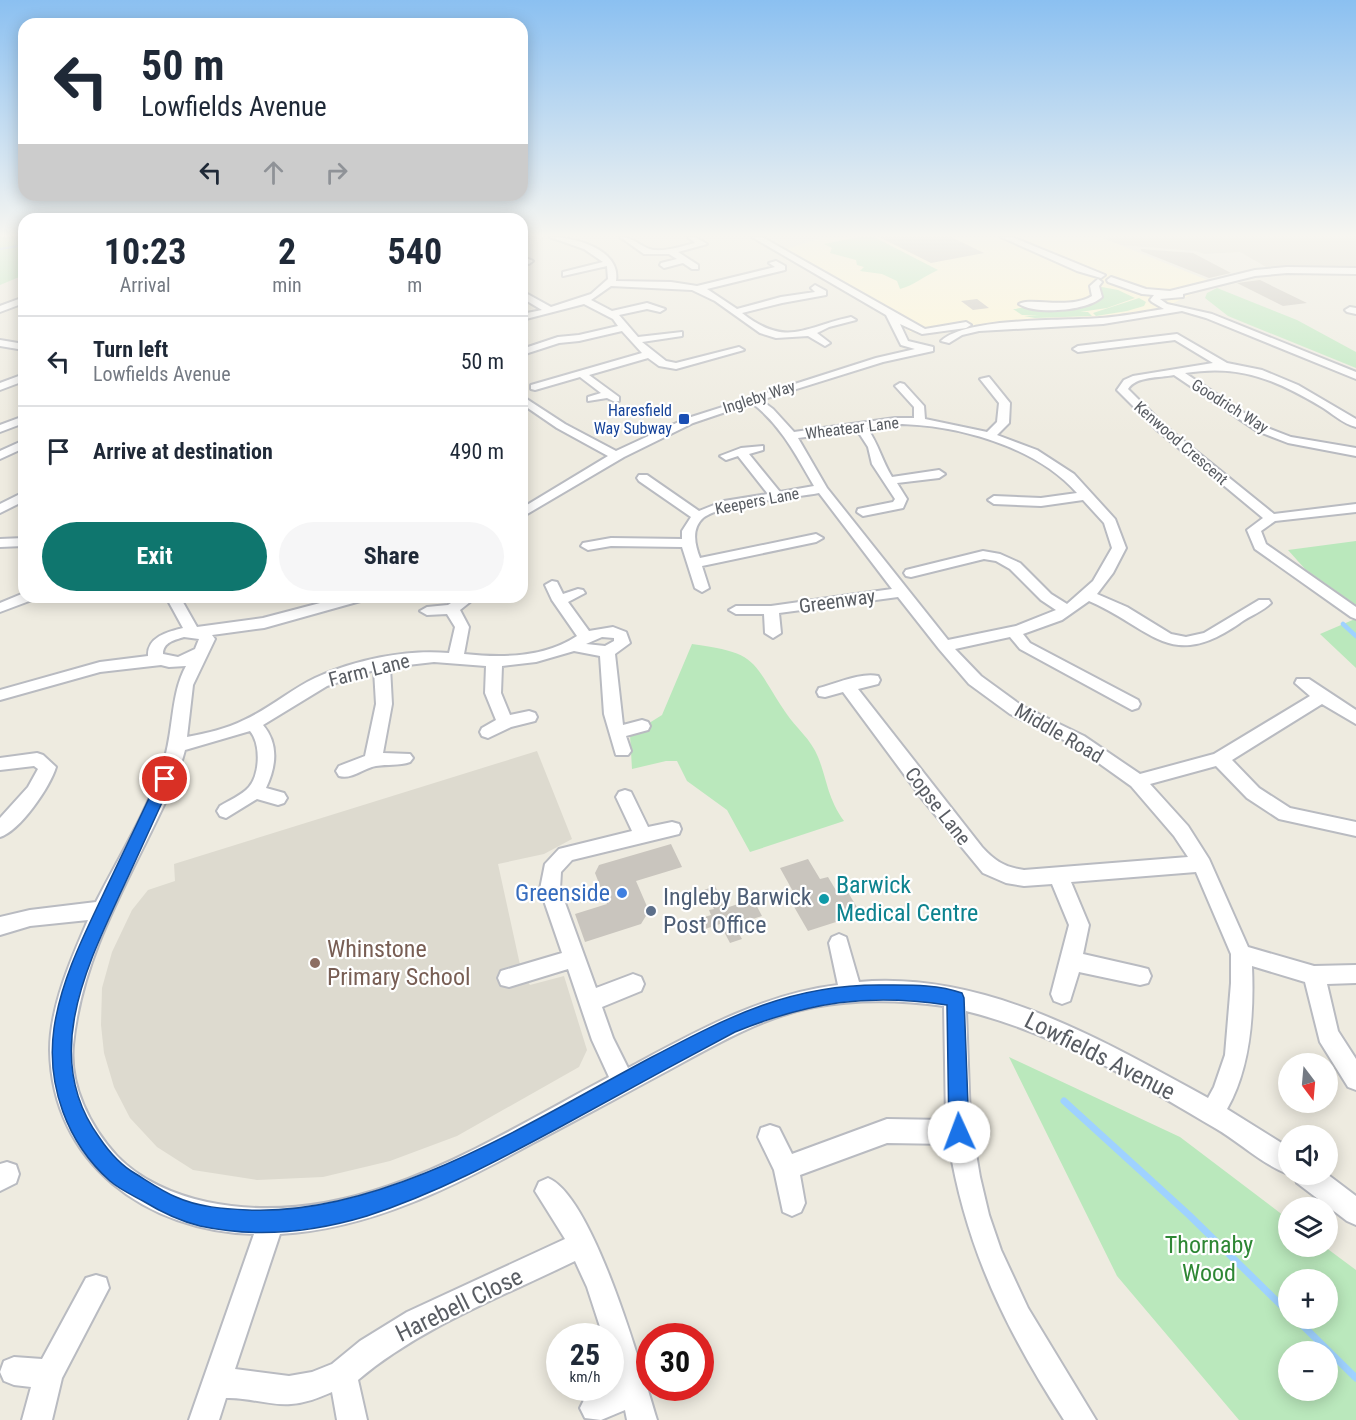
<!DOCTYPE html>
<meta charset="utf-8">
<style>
:root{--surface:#fff;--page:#f6f6f7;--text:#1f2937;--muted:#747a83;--line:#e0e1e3;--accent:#0f766e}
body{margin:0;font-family:"Roboto Condensed",sans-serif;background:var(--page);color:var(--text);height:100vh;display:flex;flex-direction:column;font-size:22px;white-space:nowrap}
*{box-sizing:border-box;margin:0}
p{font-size:20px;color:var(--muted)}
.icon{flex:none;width:33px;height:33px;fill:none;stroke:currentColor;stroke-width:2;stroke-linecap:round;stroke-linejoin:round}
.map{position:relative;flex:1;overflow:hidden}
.details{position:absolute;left:18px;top:213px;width:510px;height:390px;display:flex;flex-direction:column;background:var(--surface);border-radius:18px;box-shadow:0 3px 15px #0003}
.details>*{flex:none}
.hud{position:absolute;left:18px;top:18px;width:510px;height:183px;border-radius:18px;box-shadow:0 3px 15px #0003;background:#fff;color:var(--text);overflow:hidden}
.needle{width:39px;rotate:164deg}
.tools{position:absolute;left:1278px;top:1053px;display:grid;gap:12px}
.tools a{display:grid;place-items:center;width:60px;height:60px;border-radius:50%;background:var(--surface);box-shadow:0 3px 15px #0003;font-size:30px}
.speed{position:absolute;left:546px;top:1323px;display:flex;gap:12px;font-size:30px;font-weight:700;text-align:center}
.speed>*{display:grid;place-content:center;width:78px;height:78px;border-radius:50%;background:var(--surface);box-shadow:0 3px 15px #0003;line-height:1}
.speed small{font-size:15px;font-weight:400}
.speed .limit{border:9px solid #d22;background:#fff;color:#111}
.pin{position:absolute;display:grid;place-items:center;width:51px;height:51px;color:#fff;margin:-26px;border:3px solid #fff;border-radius:50%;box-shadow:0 2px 6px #0007}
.me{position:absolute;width:66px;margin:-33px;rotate:358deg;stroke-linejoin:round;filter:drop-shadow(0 0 4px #0008)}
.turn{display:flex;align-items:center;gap:21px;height:126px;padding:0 24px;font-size:27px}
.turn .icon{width:78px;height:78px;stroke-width:2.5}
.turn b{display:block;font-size:42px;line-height:51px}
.lanes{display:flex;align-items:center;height:57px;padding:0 24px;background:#0003;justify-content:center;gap:30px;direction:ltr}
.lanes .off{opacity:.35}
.eta{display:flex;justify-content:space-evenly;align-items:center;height:102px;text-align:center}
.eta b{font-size:36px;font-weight:700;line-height:42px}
.button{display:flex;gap:12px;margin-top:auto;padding:12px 24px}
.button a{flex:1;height:69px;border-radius:36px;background:var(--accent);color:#fff;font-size:24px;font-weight:700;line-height:69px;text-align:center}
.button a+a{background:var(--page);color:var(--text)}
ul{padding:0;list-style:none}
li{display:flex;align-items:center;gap:18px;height:90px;padding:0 24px;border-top:2px solid var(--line)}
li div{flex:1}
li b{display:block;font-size:22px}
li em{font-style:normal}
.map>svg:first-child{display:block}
.commercial{fill:#fff7d4}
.education{fill:#dddacf}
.green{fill:#bae8bc;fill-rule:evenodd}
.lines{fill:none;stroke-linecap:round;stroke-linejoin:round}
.stream-far2{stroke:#9fd2ff;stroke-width:2}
.stream-far1{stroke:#9fd2ff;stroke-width:4.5}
.stream{stroke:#9fd2ff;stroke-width:7}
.building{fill:#c9c5be}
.minor-casing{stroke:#b9bbc1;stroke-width:4}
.minor{fill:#fff;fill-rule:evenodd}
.route{fill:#1a73e8;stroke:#114b97;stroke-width:1.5}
.transit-dot{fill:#1a4fb4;stroke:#fff;stroke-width:2}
.shop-dot{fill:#3f7fe0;stroke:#fff;stroke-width:2}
.culture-dot{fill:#0f9aa8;stroke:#fff;stroke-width:2}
.service-dot{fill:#5c6f8a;stroke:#fff;stroke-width:2}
.education-dot{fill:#8d6e63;stroke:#fff;stroke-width:2}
.labels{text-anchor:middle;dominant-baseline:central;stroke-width:4.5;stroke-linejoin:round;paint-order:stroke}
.far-street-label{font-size:16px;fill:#595d63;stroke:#fff}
.far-transit-label{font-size:16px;fill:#164399;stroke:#fff;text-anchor:end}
.street-label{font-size:20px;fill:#595d63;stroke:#fff}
.near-culture-label{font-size:24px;fill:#0d838f;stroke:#fff;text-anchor:start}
.near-shop-label{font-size:24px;fill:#366cbe;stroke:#fff;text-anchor:end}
.near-service-label{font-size:24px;fill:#4e5e75;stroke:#fff;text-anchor:start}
.near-education-label{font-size:24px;fill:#785e54;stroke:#fff;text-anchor:start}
.near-street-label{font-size:24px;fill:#595d63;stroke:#fff}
.near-park-label{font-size:24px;fill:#2e8734;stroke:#fff}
</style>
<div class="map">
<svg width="1356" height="1420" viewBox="0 0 1356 1420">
<rect width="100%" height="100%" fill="#eeebe0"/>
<path class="commercial" d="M 825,237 L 1100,237 L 1215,283 L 1157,311 L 1114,318 L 986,325 L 939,334 L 928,331 L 910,332 L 886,311 L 780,251 Z"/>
<path class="education" d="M 1100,237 L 1356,237 L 1356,269 L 1268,268 L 1240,252 L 1204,254 L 1196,251 L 1121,245 Z
M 537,751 L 572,839 L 544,854 L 498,864 L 522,974 L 530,985 L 564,976 L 587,1050 L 579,1067 L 457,1136 L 390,1161 L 323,1177 L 257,1180 L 193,1170 L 157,1147 L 130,1118 L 114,1087 L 104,1053 L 101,1025 L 102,988 L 112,952 L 132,910 L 148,890 L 175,881 L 174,864 Z"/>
<path class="green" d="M 0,237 L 23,237 L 18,240 L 24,242 L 24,275 L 0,285 Z
M 859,237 L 874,237 L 938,270 C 924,276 915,285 900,289 L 897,281 L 882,274 L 860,271 L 864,267 L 857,265 L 856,260 L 830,253 L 832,248 L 824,244 Z
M 1102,287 L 1118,290 L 1135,298 L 1107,308 L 1080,312 L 1088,312 L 1092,316 L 1035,318 L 1024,316 L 1039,315 L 1022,315 L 1013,309 C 1018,309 1022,307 1026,307 C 1049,309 1083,314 1102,298 L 1099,288 Z
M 1217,288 L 1297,320 L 1356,352 L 1356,368 L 1228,316 L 1205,298 L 1207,293 Z
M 1139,298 L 1146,302 L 1144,306 L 1127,311 L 1096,316 L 1093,313 Z
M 1356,541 L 1356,605 L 1305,569 L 1288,550 Z
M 1355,619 L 1356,620 L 1356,668 L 1320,634 Z
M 692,644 C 760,653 751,661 786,713 C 796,728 811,739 818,757 C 828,782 827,797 844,821 L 750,852 L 727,810 L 687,781 L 677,761 L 666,761 L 632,769 L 630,735 L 662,715 Z
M 1009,1057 L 1180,1137 L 1288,1219 L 1288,1246 L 1325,1247 L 1356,1270 L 1356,1420 L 1239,1420 L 1117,1276 ZM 1288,1280 L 1328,1280 L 1328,1318 L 1288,1318 ZM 1288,1352 L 1328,1352 L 1328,1390 L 1288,1390 Z"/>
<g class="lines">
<path class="stream-far2" d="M 0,249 L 24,245"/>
<path class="stream-far1" d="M 1343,624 L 1356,636"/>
<path class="stream" d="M 1064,1101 L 1189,1215 L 1288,1312
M 1295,1318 L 1356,1378"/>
</g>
<path class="building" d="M 879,237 L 951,237 L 984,253 L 931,263 Z
M 1141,249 L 1193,253 L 1231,273 L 1209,278 L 1141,251 Z
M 1260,280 L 1307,303 L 1283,306 L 1237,283 Z
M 977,299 L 989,308 L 973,310 L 961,301 Z
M 671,844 L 682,867 L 636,881 L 649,911 L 641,924 L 585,942 L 575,914 L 607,904 L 595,873 L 599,865 Z
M 808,859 L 820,879 L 828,877 L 837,892 L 846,889 L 861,914 L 808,931 L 793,905 L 800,904 L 780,868 Z
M 715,886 L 726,908 L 753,899 L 762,916 L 734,925 L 742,939 L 730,943 L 720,924 L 690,934 L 686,923 L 711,915 L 709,910 L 714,909 L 704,890 Z"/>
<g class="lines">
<defs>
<path id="minor" d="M 550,237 C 576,237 621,250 616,281 L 671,282 L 697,286 L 775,267 L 769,263 L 776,261 L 785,266 L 785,270 L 707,289 L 737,309 L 781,297 L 815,292 L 811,288 L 815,285 L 826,291 L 826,295 L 782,303 L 742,313 C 787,348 804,327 851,317 L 856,320 L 829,327 L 817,333 L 830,343 L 825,346 L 808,336 L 776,338 L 760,333 L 715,301 L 692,290 L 611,286 L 591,300 L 612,311 L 647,303 L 665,309 L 660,312 L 647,309 L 619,315 L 638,337 L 682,332 L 682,336 L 642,342 L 666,361 L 676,363 L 739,347 L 744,350 L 676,369 L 659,366 L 648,358 L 589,375 L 619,397 L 619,401 L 615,402 L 607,398 L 588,401 L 588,397 L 601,393 L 580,377 L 535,390 L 531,389 L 531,385 L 642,353 L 622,331 L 579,341 L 559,343 L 522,355 L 522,349 L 558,337 L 579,335 L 618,326 L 613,319 L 584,304 L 522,320 L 522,314 L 542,310 L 522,298 L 522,291 L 551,307 L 591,294 L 608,279 L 607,266 L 563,276 L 563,272 L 603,262 L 584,249 Z
M 620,237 C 632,237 636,243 647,248 C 660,254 682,246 695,243 L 688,237 L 695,237 L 707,244 L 678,252 L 698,265 L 698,269 L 692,269 L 683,263 L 664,268 L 660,265 L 661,263 L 677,259 L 669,254 L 644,254 Z
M 752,237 L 762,237 L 925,329 L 966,322 L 971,325 L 966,328 L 922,334 L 900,324 L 908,341 L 933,347 L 933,351 L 883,362 L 761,400 L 773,409 L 794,432 L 895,418 L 914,418 L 914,407 L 895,386 L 900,383 L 904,384 L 924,406 L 925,419 L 987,432 L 997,422 L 999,403 L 980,379 L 989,377 L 1010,403 L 1009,423 L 997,435 L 1037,450 L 1074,474 L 1115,519 L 1126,548 L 1113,573 L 1097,594 L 1127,607 L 1171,634 L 1186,637 L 1204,633 L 1259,600 L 1269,600 L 1271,603 C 1264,611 1249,616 1240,623 C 1170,672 1153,629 1089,601 L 1062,620 L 1023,634 L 1030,643 L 1138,700 L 1140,704 L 1138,708 L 1132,710 L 1020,649 L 1010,637 L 955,649 L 981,676 L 1022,706 L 1084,736 L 1140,774 L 1214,754 L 1310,696 L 1295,683 L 1297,679 L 1309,679 L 1356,710 L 1356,724 L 1322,704 L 1232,760 L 1259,788 L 1290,808 L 1356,822 L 1356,836 L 1279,819 L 1247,798 L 1216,766 L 1150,784 L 1188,826 L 1209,859 L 1248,947 L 1314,966 L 1356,965 L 1356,983 L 1327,984 L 1338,1031 L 1356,1059 L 1356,1090 L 1348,1087 L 1320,1042 L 1305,982 L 1252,966 C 1254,1013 1251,1067 1227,1109 L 1288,1147 L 1288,1174 C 1262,1164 1239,1142 1215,1128 C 1136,1081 1055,1033 966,1011 L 970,1118 L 980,1177 L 989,1215 L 1001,1250 L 1028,1308 L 1096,1420 L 1064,1420 C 1007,1332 966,1249 949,1144 L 887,1143 L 800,1175 L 805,1203 L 801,1212 L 792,1216 L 783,1212 L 774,1170 L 758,1137 L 761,1128 L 770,1125 L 779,1128 L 792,1154 L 887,1119 L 946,1120 L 944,1006 C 901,1000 857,999 814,1007 C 762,1017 715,1045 669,1070 C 624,1094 579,1119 533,1143 C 454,1186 372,1229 280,1234 L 235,1369 L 289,1376 L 312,1372 L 332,1364 L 360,1341 L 407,1312 L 565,1239 L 535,1191 L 539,1182 L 548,1178 C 594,1197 642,1371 657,1420 L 627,1420 L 625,1410 L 601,1420 L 585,1418 L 580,1408 L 585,1398 L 617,1384 L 610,1361 L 610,1336 L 603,1336 L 587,1287 L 575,1261 C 501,1297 421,1327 358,1380 L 367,1420 L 337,1420 L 332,1392 C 318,1398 306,1403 291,1404 C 270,1406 248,1397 226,1398 L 219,1420 L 189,1420 L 254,1234 C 147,1231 52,1164 50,1050 C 50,1007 71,959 88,920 L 30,926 L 0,935 L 0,917 L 30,910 L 96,902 C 119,857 147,812 163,764 C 174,732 170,695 186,666 L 169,667 L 161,665 L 100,672 L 0,700 L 0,690 L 100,662 L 148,656 C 147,637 167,632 183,628 L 166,597 L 180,597 L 197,627 L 263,618 L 343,597 L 366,597 L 364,600 L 264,628 L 212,635 L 215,639 L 193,685 L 187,737 C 207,733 226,729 244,720 C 269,709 290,690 315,678 C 354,660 406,649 449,653 L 455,627 L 447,614 L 427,615 L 420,611 L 427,607 L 448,605 L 460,597 L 475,598 L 460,610 L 469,627 L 464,654 C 502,658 544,658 577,636 L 552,600 L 545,585 L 552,581 L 557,582 L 563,594 L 578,589 L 583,590 L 585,593 L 568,602 L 589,631 L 613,627 L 626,632 L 630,643 L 615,654 L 623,725 L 642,720 L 648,722 L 650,726 L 648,730 L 626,736 L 631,751 L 628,755 L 616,755 L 604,714 L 600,656 L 574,651 L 536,662 L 502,666 L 501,693 L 510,715 L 529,711 L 535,713 L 537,717 L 535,721 L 511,727 L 488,738 L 482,736 L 480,732 L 482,728 L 496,720 L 485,693 L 486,666 L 434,662 L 390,667 L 392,704 L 383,753 L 410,754 L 413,758 L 410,762 C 399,766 387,764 376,766 C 363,768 352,780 339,776 L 336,771 L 339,766 L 365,756 L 376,704 L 374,670 L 327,686 L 263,725 C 279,744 276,767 266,788 L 284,793 L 287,798 L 284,803 L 278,805 L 257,799 L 226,818 L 220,816 L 217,811 L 220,806 C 228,801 242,795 249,787 C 260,774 261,744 250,731 L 185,750 C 176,784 158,817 143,848 C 111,912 80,974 73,1045 C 69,1085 90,1127 117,1156 C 140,1180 174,1195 207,1202 C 353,1233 486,1142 609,1077 L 592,1040 L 568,969 L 509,987 L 501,985 L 498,978 L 501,971 L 562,953 L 540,889 L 545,864 L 559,849 L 632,831 L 616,797 L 619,792 L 625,790 L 631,792 L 648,827 L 672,822 L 679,824 L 681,829 L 679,834 L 572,860 L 561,872 L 560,889 L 596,988 L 633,974 L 641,977 L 644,984 L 641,991 L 602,1007 L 613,1038 L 628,1068 C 695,1032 762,994 838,985 L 829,943 L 832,937 L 839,934 L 846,937 L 859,982 C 985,971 1102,1040 1208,1098 L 1214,1087 L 1225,1055 L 1231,983 L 1231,954 L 1196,872 L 1071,882 L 1089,925 L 1083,954 L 1140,967 L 1148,969 L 1151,976 L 1148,983 L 1140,985 L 1079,972 L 1070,1001 L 1062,1004 L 1054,1001 L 1051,994 L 1069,925 L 1052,884 L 1024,886 L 1006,883 L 983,873 L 923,800 L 843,692 L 825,697 L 819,696 L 817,692 L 819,688 C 835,684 861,672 878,676 L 880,680 L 878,684 L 858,689 L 982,847 C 995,861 1004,867 1024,870 L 1188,857 L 1174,836 L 1131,786 L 1072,744 L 1010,714 L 969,684 L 939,649 L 898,597 L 779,613 L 781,633 L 773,638 L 765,633 L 764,614 L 736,614 L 729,610 L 736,606 L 771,606 L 892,589 L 819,493 C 793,498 722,503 703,518 C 691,529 695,545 700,558 L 816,534 L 823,538 L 816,542 L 702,566 L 709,588 L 702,592 L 695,588 L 682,547 L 611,546 L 588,550 L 581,546 L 583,543 L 611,538 L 682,539 L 682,531 L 691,517 L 639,481 L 637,478 L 639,475 L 647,475 L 699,511 L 724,501 L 768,494 L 738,456 L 726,460 L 720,456 L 741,448 L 763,446 L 763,450 L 749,454 L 780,492 L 814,486 C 796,455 781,425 752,403 L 693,423 L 624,457 L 522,517 L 522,508 L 608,456 L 557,428 L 522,404 L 522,396 L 565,424 L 616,451 L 685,419 L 876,358 L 915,349 L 901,345 L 886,315 ZM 895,424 C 955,424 1036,446 1077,493 L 1041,498 L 994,496 L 988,500 L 994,504 L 1041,506 L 1083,500 L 1104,523 L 1112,548 L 1093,581 L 1067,604 L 1051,594 L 1020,563 L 1000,554 L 983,551 L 906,570 L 904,573 L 906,576 L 911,577 L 984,559 L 996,561 L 1010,569 L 1041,600 L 1056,610 L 1016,626 L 948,640 L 827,488 L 798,438 L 857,430 L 868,447 L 872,464 L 895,499 L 893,502 L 858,509 L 857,512 L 863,516 L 903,508 L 907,499 L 897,483 L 939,478 L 945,474 L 939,470 L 892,477 C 882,461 879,445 867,428 ZM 184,637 L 199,639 L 195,649 L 178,657 L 163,654 C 163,642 175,640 184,637 ZM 602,637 L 614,638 L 614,641 L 605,646 L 586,644 Z
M 1001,237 L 1012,237 L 1105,275 L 1101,278 L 1077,271 Z
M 522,256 L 533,261 L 529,264 L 522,261 Z
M 1287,267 L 1356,268 L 1356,274 L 1287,273 L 1255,276 L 1183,294 L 1183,297 L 1160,299 L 1167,304 L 1212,314 L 1356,372 L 1356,379 L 1206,318 L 1182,311 L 1103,324 L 979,331 L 962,335 L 949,343 L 941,341 C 966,317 1063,321 1100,318 C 1121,317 1143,312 1164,309 L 1152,302 L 1150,300 L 1154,295 L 1142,294 L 1108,282 L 1107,280 L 1111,277 L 1146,289 L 1170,291 L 1255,270 Z
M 1098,279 L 1102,282 L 1099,286 L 1102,297 C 1087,311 1036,315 1019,304 C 1030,297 1069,310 1092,296 L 1090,286 Z
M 24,297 L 24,303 L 0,312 L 0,306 Z
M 1350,307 L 1356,308 L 1356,314 L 1347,312 L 1345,310 Z
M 1177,334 L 1227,363 L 1262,370 L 1298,385 L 1356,419 L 1356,427 C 1343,424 1332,413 1320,406 C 1274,379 1239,364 1185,373 L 1265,427 L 1291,437 L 1356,448 L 1356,456 L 1288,443 L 1257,431 L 1174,375 C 1159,378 1136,376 1128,389 L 1165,426 L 1274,514 L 1356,504 L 1356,512 L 1275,521 L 1261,531 L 1266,544 L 1356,607 L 1356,619 L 1351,617 L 1255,549 L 1247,530 L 1263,518 L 1157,430 L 1117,390 L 1124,380 L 1133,376 L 1213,363 L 1175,340 L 1078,352 L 1073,349 L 1078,346 Z
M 0,340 L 24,344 L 24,350 L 0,346 Z
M 24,374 L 24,381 L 0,390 L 0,383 Z
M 24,416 L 24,423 L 0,432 L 0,425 Z
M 22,441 L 24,448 L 0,459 L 0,451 Z
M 24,492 L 24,501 L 0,513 L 0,504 Z
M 24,538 L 24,546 L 0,547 L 0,539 Z
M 24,593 L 24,597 L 34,597 L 32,600 L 0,612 L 0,603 Z
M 37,753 L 43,755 L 56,767 C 50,787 20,831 0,837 L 0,818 L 28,787 L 38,769 L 34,766 L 0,770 L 0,758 Z
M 7,1162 L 16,1165 L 19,1174 L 16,1183 L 0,1191 L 0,1164 Z
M 1294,1174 L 1327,1174 L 1356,1196 L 1356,1225 L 1347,1221 L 1297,1183 Z
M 96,1275 L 106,1278 L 109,1288 L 62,1378 L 52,1420 L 22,1420 L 31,1387 L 14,1385 L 4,1381 L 0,1372 L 4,1361 L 14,1357 L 42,1359 L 86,1278 Z"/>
</defs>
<use href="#minor" class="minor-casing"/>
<use href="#minor" class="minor"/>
</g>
<linearGradient id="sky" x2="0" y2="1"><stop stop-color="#8bc0f1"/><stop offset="0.54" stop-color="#f7f6f1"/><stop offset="1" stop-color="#f7f6f1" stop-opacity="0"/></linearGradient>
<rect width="1356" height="436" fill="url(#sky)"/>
<path class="route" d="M 165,774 L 173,779 C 155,817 138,856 120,894 C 85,970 42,1059 99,1137 C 109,1152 120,1165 136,1174 C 149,1182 162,1191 176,1197 C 198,1207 224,1209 248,1210 C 386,1216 533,1120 652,1057 C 730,1016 792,984 883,985 C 909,985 937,984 962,993 L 964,998 L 969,1132 L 966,1139 L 959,1142 L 952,1139 L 949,1132 L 947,1005 C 868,993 809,1002 735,1032 C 677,1063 620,1094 562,1126 C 499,1160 435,1194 367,1216 C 314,1232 255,1238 200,1226 C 180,1221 161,1212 143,1201 C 132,1195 119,1189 110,1181 C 67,1143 46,1085 54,1028 C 61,981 82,939 102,897 C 121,857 140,818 158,779 Z"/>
<rect class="transit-dot" x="678" y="413" width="12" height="12" rx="3"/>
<circle class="shop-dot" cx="622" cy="893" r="6"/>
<circle class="culture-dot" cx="824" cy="899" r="6"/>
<circle class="service-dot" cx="651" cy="911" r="6"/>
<circle class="education-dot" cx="315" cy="963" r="6"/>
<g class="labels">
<g class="far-street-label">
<text transform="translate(759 397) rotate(-18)">Ingleby Way</text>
<text transform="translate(1230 406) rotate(32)">Goodrich Way</text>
<text transform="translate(852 428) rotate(-7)">Wheatear Lane</text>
<text transform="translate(1181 443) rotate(41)">Kenwood Crescent</text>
<text transform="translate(757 501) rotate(-11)">Keepers Lane</text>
</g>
<g class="far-transit-label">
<text x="672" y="410">Haresfield<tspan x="672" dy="18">Way Subway</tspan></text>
</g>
<g class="street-label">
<text transform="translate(837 601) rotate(-8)">Greenway</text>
<text transform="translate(369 670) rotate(-14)">Farm Lane</text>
<text transform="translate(1059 733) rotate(30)">Middle Road</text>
<text transform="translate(938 806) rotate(52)">Copse Lane</text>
</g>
<g class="near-culture-label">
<text x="836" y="885">Barwick<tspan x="836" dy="28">Medical Centre</tspan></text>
</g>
<g class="near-shop-label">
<text x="610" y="893">Greenside</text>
</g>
<g class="near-service-label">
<text x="663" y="897">Ingleby Barwick<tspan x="663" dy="28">Post Office</tspan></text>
</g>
<g class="near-education-label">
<text x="327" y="949">Whinstone<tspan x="327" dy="28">Primary School</tspan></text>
</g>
<g class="near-street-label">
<text transform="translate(1100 1056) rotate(27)">Lowfields Avenue</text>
<text transform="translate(459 1305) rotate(-26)">Harebell Close</text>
</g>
<g class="near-park-label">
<text x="1209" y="1245">Thornaby<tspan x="1209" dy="28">Wood</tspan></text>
</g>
</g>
</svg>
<div class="tools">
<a><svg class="needle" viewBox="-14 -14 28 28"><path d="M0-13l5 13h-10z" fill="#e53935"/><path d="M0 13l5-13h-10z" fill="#747a83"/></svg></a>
<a><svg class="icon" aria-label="sound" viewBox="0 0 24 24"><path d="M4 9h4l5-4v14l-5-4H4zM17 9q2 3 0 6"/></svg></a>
<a><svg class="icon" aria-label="layers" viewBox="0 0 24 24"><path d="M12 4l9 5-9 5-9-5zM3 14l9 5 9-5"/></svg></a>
<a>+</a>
<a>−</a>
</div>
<div class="speed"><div>25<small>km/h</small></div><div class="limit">30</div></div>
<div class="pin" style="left:165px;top:779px;background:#d93025"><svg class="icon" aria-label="arrive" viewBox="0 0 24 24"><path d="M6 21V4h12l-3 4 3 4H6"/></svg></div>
<svg class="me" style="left:959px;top:1132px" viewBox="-20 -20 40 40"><circle r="19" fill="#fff"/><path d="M0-13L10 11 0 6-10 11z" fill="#1a73e8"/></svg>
<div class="hud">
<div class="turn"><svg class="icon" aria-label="left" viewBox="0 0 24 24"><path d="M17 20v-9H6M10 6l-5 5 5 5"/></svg><div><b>50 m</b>Lowfields Avenue</div></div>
<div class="lanes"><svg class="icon" aria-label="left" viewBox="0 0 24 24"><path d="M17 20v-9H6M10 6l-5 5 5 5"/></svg><svg class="icon off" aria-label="ahead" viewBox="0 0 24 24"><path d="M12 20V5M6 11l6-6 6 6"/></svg><svg class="icon off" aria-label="right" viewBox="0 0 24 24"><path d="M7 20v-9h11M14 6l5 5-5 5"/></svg></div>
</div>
<section class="details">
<div class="eta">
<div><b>10:23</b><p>Arrival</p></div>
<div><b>2</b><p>min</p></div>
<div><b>540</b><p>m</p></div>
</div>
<ul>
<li><svg class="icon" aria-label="left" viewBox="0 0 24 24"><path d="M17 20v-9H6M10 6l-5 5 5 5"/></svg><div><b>Turn left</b><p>Lowfields Avenue</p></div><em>50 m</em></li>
<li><svg class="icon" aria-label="arrive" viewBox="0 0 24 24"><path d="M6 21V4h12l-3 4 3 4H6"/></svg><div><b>Arrive at destination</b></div><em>490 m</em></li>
</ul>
<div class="button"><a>Exit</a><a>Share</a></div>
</section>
</div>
